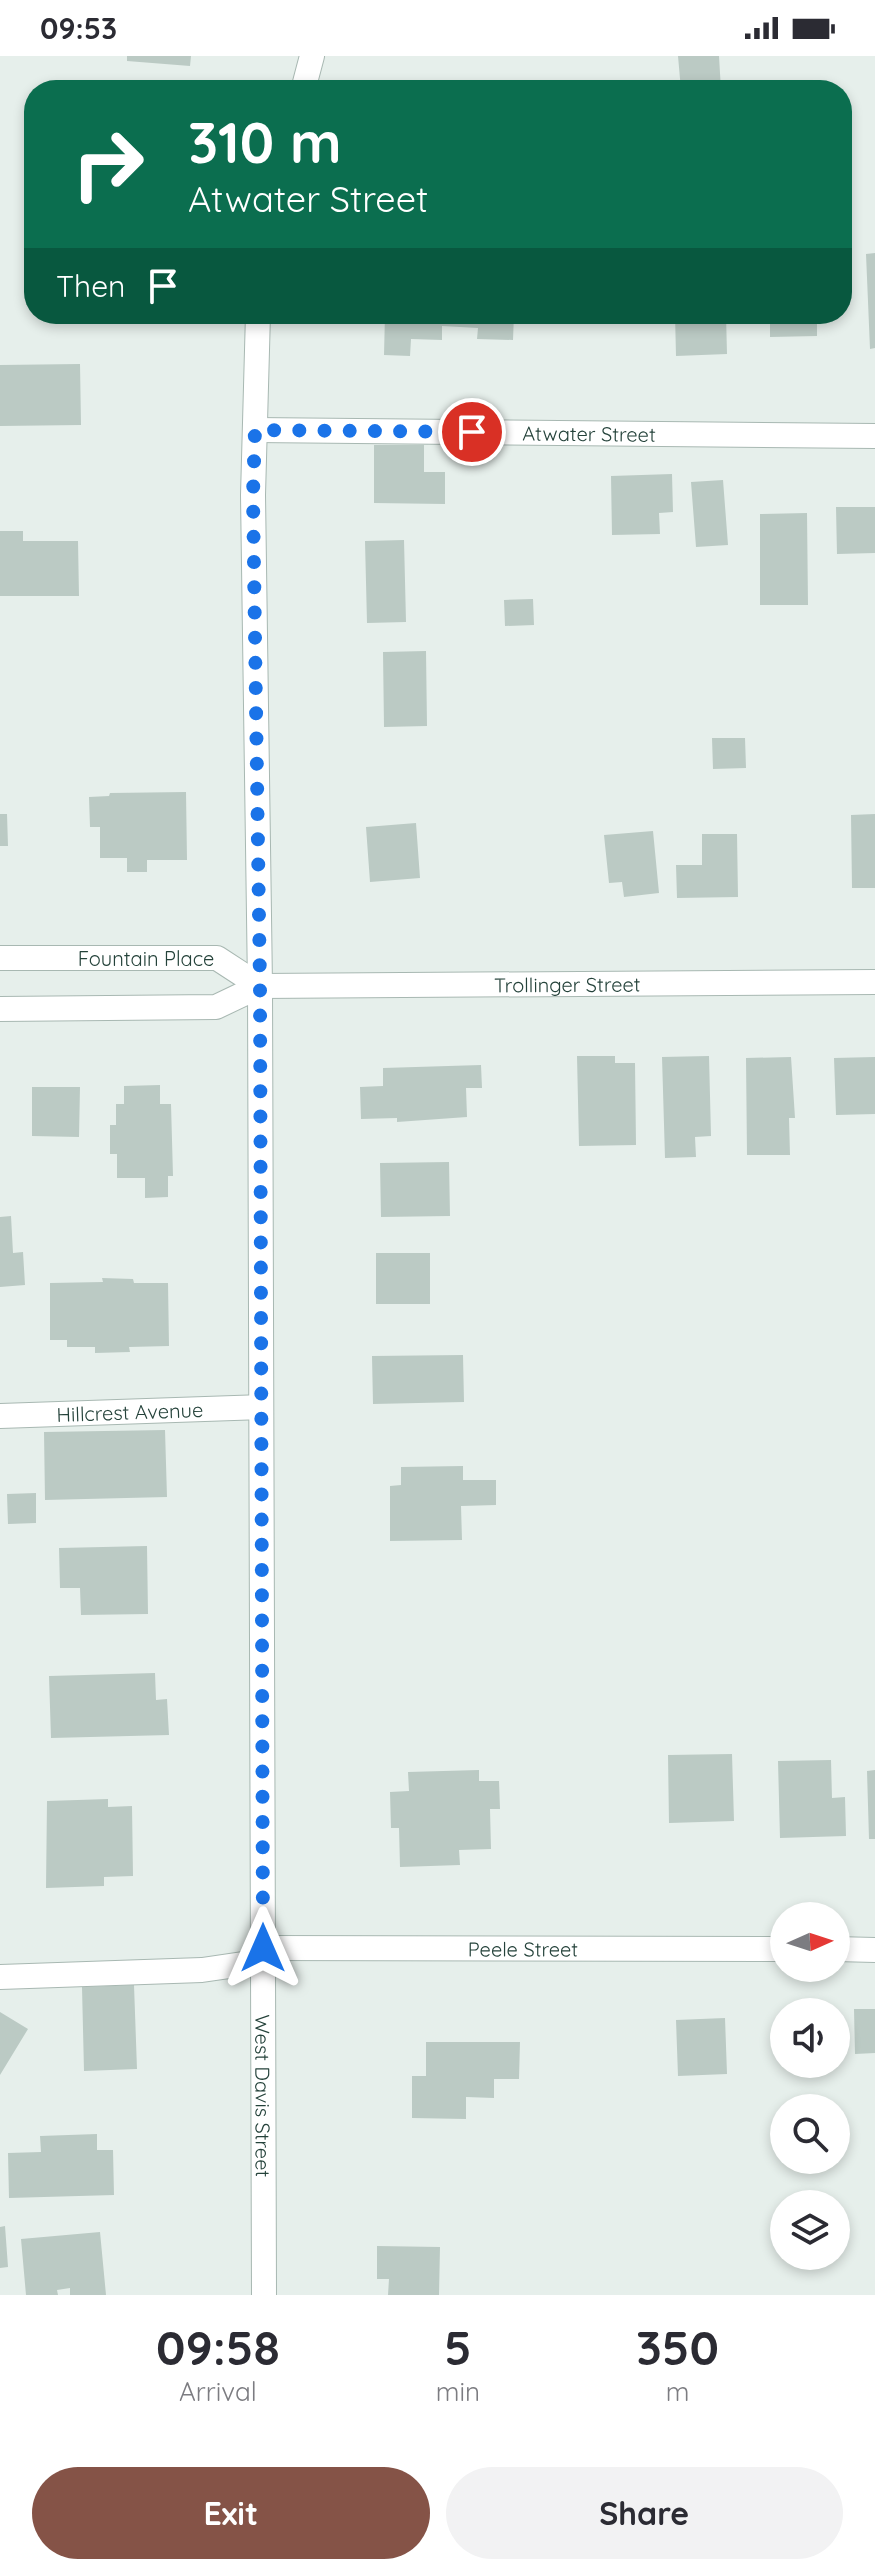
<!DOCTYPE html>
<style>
:root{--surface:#fff;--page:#f2f2f3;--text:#2b2b33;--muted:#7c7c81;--accent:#855347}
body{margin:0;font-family:Quicksand,sans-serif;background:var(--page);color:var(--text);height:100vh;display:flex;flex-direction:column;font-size:30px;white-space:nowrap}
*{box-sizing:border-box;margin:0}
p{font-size:26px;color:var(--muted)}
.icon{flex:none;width:44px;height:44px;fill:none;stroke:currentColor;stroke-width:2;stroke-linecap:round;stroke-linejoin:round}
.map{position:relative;height:2239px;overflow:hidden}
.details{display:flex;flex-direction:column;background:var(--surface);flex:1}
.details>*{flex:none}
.top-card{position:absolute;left:24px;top:24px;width:828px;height:244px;border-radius:32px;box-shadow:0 4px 12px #0003;background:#0b6e4f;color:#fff;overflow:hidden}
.needle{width:52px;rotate:87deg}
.controls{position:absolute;left:770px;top:1846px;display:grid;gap:16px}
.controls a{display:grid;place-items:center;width:80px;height:80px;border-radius:50%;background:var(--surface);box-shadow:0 4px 12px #0003;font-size:40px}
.pin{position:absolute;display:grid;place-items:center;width:68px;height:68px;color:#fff;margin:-34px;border:4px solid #fff;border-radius:50%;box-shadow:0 2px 8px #0007}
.me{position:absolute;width:88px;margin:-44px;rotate:0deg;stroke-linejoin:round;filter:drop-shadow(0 0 6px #0008)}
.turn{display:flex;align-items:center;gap:28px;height:168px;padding:0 32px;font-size:36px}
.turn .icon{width:104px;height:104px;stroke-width:2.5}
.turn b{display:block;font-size:56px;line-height:68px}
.then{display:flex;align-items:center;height:76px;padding:0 32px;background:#0003;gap:16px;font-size:30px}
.eta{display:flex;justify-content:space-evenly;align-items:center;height:136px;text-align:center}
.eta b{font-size:48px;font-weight:700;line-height:56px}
.action{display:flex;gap:16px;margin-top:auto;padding:16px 32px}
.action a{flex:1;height:92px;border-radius:48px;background:var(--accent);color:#fff;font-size:32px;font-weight:700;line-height:92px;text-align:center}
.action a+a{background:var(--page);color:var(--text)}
.status{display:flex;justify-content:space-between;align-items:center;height:56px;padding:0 40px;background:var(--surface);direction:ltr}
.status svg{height:22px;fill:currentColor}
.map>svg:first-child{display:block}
.building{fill:#bbcac4}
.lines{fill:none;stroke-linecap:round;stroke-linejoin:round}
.minor-casing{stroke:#a8b8b2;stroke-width:26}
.tertiary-casing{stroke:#a8b8b2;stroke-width:26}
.minor{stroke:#fff;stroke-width:24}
.tertiary{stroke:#fff;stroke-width:24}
.route{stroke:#1a73e8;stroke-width:14;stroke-dasharray:0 25.2}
.labels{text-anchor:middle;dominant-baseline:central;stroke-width:7;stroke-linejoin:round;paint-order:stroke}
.street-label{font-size:20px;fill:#24423a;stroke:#f7fbf9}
</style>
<div class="status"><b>09:53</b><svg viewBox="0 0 49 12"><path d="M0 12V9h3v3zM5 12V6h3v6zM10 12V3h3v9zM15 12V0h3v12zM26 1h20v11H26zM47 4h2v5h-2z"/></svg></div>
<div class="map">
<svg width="875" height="2239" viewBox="0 0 875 2239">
<rect width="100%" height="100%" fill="#e6efeb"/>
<path class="building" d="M 127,0 L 191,0 L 190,10 L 127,5 Z
M 678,0 L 719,0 L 721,34 L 681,34 Z
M 875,197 L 875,292 L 870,293 L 866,198 Z
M 385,258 L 514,258 L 513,284 L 477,283 L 478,272 L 442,270 L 442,284 L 411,283 L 410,300 L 384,299 Z
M 675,258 L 726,258 L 727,298 L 676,300 Z
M 770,258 L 817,258 L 817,280 L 770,281 Z
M 80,308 L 81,369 L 0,370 L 0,309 Z
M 374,389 L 424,389 L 424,416 L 445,416 L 445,448 L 374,447 Z
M 672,418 L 673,456 L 659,457 L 660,478 L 612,479 L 611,420 Z
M 723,424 L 728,489 L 696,491 L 691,426 Z
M 836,451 L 875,451 L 875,497 L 837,498 Z
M 807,457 L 808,549 L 760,549 L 760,458 Z
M 0,475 L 23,475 L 23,485 L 78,485 L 79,540 L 0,540 Z
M 404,484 L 406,566 L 367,567 L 365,485 Z
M 533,543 L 534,569 L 505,570 L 504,544 Z
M 426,595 L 427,670 L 384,671 L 383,596 Z
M 712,682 L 745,682 L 746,712 L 713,713 Z
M 186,736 L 187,804 L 147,804 L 147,816 L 127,816 L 127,802 L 100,802 L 100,771 L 90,771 L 89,741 L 109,740 L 110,737 Z
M 0,758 L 7,758 L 8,790 L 0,790 Z
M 875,758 L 875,832 L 852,832 L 851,759 Z
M 416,767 L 420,822 L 370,826 L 366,771 Z
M 653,775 L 659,837 L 624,841 L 622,826 L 609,827 L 604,779 Z
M 702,778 L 737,778 L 738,841 L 677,842 L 676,809 L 702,809 Z
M 577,1000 L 615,1000 L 615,1007 L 635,1007 L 636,1089 L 579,1090 Z
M 709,1000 L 711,1080 L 695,1081 L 696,1101 L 665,1102 L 662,1001 Z
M 791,1001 L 795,1062 L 789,1062 L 790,1099 L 747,1099 L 746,1002 Z
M 875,1001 L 875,1058 L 836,1059 L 834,1002 Z
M 481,1009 L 482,1032 L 466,1032 L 467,1061 L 397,1066 L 397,1062 L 361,1063 L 360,1031 L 383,1030 L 383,1012 Z
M 160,1029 L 160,1048 L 171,1048 L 173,1120 L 168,1120 L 168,1141 L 145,1142 L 145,1122 L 117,1122 L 117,1098 L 110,1098 L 110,1069 L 116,1069 L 116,1048 L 124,1048 L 124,1030 Z
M 32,1031 L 80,1031 L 79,1081 L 32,1080 Z
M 449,1106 L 450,1160 L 381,1161 L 380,1107 Z
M 11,1160 L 13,1197 L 23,1196 L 25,1229 L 0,1231 L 0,1161 Z
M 376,1197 L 430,1197 L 430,1248 L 376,1248 Z
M 102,1222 L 133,1223 L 134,1227 L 168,1227 L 169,1290 L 129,1291 L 130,1296 L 95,1297 L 95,1291 L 67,1291 L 67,1284 L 50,1284 L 50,1227 L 103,1226 Z
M 463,1299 L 464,1346 L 373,1348 L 372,1300 Z
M 165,1374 L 167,1441 L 45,1444 L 44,1376 Z
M 463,1410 L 463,1424 L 496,1424 L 496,1449 L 461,1450 L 462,1484 L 390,1485 L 390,1430 L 401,1429 L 401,1411 Z
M 36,1437 L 36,1467 L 8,1468 L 7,1438 Z
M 147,1490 L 148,1558 L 81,1559 L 80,1532 L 60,1532 L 59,1492 Z
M 155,1617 L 156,1644 L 167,1643 L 169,1679 L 51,1682 L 49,1620 Z
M 732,1698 L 734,1765 L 669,1767 L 668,1699 Z
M 831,1704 L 832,1742 L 845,1741 L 846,1780 L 780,1782 L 778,1705 Z
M 479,1714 L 479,1725 L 499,1725 L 500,1753 L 490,1753 L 491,1793 L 459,1794 L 460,1809 L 400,1811 L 399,1772 L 391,1772 L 390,1736 L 409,1735 L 408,1716 Z
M 875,1714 L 875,1783 L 869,1783 L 867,1715 Z
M 108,1743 L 108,1751 L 132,1750 L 133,1820 L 104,1821 L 104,1830 L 46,1832 L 47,1745 Z
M 134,1929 L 137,2013 L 84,2015 L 82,1931 Z
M 854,1953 L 875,1953 L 875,1997 L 855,1998 Z
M 0,1956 L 28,1973 L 0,2019 Z
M 725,1962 L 727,2018 L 678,2020 L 676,1964 Z
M 426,1986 L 520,1986 L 519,2023 L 494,2023 L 494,2042 L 466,2041 L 466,2063 L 412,2062 L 412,2020 L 426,2020 Z
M 97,2078 L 97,2094 L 113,2094 L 114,2139 L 9,2142 L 8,2097 L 41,2096 L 40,2080 Z
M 5,2170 L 8,2211 L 0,2212 L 0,2171 Z
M 100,2176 L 106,2239 L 70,2239 L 70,2232 L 57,2234 L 58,2239 L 26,2239 L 21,2183 Z
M 377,2190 L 440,2191 L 439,2239 L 388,2239 L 389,2223 L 377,2223 Z"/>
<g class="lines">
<defs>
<g id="minor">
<path id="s1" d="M 255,374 L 875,380"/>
<path id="s2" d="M 0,902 L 217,902 L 260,930"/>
<path id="s3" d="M 0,953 L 216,951 L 260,930 L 875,926"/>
<path id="s4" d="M 0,1360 L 261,1351"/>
<path id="s5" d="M 263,1892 L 784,1893"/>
<path d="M 836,1893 L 875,1894"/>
<path d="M 0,1921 L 202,1914 L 263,1905"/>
</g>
<g id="tertiary">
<path d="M 303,34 L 312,0"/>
<path id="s6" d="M 258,258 L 253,439 L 260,930 L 264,2239"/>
</g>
</defs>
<use href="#minor" class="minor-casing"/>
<use href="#tertiary" class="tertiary-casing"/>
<use href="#minor" class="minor"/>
<use href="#tertiary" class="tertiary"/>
</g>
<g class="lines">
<path class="route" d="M 263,1892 L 260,930 L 253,439 L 255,374 L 472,376"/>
</g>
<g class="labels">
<g class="street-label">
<text stroke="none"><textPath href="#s1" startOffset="334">Atwater Street</textPath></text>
<text stroke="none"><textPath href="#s2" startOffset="146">Fountain Place</textPath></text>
<text stroke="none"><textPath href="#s3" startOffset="572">Trollinger Street</textPath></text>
<text stroke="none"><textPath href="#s4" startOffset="130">Hillcrest Avenue</textPath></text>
<text stroke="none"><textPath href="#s5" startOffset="260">Peele Street</textPath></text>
<text stroke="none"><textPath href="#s6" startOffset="1782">West Davis Street</textPath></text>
</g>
</g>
</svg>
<div class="controls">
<a><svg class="needle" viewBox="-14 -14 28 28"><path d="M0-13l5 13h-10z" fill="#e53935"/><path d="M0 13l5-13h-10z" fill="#7c7c81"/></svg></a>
<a><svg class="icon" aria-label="sound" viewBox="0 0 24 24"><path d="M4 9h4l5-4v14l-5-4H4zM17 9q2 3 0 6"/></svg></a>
<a><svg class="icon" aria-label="search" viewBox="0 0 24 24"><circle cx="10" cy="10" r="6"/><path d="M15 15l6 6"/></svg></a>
<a><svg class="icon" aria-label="layers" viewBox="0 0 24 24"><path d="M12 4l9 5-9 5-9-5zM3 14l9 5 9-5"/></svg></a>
</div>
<div class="pin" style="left:472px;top:376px;background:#d93025"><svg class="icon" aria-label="arrive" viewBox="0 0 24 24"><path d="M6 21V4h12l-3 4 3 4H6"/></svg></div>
<svg class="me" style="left:263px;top:1892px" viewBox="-20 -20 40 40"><path d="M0-17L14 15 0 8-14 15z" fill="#1a73e8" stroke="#fff" stroke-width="4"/></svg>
<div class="top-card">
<div class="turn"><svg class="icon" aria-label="right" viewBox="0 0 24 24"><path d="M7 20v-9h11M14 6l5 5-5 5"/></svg><div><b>310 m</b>Atwater Street</div></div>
<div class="then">Then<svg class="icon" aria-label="arrive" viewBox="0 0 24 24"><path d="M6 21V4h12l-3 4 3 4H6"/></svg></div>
</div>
</div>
<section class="details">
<div class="eta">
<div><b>09:58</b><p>Arrival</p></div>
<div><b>5</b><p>min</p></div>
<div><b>350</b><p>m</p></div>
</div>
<div class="action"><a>Exit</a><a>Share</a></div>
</section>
